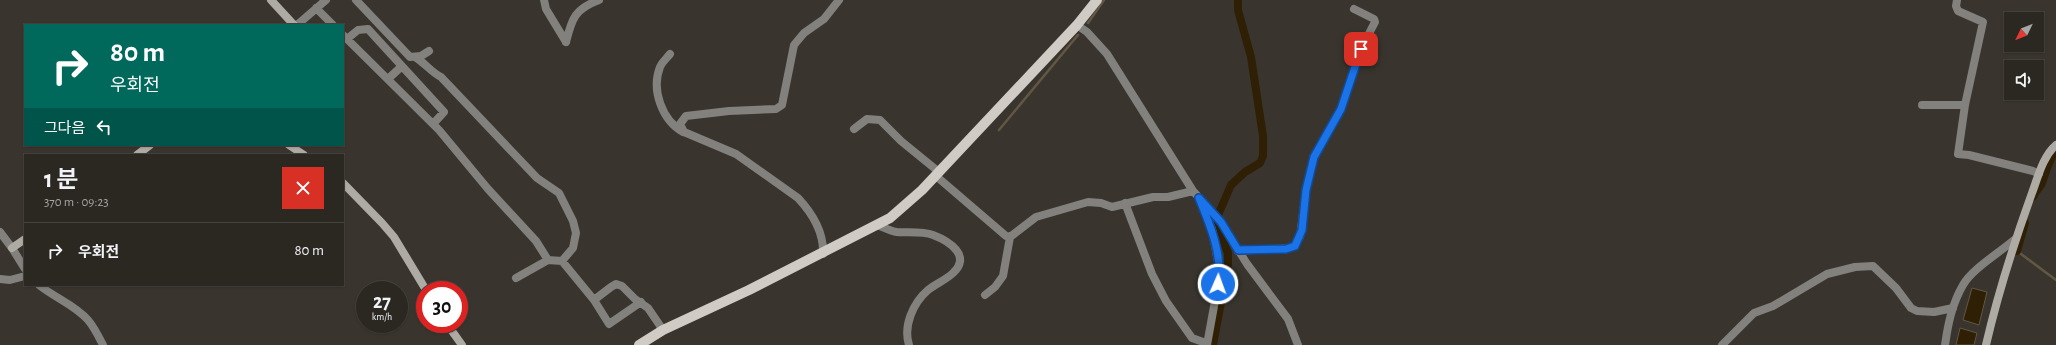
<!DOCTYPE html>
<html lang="ko">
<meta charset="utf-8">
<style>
:root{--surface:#2b2822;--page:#37342f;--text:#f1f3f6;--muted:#a6a6a5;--line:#474440}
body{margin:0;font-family:"Alegreya Sans","Noto Sans KR",sans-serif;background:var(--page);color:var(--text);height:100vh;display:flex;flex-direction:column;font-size:15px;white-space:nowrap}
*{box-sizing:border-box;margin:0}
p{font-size:13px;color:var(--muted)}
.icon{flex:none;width:22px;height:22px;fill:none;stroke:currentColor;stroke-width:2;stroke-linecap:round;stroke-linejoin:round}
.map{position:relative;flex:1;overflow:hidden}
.sheet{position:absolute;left:24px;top:154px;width:320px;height:132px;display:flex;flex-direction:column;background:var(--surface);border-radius:0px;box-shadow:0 1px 3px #0004,0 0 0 1px var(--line)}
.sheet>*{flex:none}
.guide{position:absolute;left:24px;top:24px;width:320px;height:122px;border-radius:0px;box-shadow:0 1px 3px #0004,0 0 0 1px var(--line);background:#00695c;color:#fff;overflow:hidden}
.needle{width:26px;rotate:227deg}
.controls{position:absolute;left:2004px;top:12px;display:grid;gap:8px}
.controls a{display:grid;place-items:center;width:40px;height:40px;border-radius:0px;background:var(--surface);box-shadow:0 1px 3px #0004,0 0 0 1px var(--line);font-size:20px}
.speed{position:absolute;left:356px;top:281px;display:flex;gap:8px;font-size:20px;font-weight:700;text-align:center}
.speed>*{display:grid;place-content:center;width:52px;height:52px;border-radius:50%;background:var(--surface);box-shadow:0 1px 3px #0004,0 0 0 1px var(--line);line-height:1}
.speed small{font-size:10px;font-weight:400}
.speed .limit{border:6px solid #d22;background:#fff;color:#111}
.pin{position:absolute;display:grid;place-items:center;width:34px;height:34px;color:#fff;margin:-17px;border-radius:8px;box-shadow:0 2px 6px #0006}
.me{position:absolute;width:44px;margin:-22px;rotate:2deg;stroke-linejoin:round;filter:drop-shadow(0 0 3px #0008)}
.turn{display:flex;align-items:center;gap:14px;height:84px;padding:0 20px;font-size:18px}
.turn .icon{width:52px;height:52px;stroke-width:2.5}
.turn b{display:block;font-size:28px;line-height:34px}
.then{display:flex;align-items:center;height:38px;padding:0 20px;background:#0003;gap:8px;font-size:15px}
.round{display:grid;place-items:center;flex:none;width:42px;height:42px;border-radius:0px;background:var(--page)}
.head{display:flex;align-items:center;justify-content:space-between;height:68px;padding:0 20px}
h1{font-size:24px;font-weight:600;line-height:30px}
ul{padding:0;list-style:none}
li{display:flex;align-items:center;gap:12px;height:56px;padding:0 20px;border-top:1px solid var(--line)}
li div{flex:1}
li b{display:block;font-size:15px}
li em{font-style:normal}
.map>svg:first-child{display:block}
.water{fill:#2f2005;stroke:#625743}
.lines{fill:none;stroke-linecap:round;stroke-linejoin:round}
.stream{stroke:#625743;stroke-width:2.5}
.canal{stroke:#2f2005;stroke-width:8}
.street{stroke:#83817d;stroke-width:8}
.secondary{stroke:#aeaba5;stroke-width:8}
.primary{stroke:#d0cbc4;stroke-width:10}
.route-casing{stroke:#114b97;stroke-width:10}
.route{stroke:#1a73e8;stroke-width:7}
</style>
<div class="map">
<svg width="2056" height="345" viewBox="0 0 2056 345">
<rect width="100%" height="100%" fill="#39352e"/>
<path class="water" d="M 1972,288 L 1987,292 L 1979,325 L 1963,320 Z
M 1960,328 L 1977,333 L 1974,345 L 1956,345 Z"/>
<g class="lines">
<path class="stream" d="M 1088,23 L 1104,0
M 999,130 L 1078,35
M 2017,251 L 2056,280"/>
<path class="canal" d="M 2033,197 C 2035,191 2040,188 2042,183 C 2046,172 2049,160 2056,150
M 2017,251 L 2025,223
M 1213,345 L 1228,265 L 1228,253 L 1215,222 L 1231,185 L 1245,172 L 1260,163 L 1263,156 L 1263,136 L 1251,57 L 1238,10 L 1238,0"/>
<path class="street" d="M 356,0 L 410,57 L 421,56 L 429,51
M 544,0 L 546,9 L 566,42
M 1957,0 L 1956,6 L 1958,11 L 1983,22 L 1965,105 L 1958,154 L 1969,155 L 2033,171 L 2039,174
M 316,8 L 333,25
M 297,25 L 326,0
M 1077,25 L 1087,32 L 1107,54 L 1193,191 L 1221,222 L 1247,264 L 1288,319 L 1298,345
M 343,35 L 439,130 L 488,189 L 536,241 L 548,260
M 347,39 L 358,30 L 368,29 L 444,112 L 433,124
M 566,42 C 572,18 575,9 599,0
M 670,54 C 667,58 662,62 660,67 C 651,90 662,120 683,132
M 415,57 C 425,63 431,72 441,77 L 537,178 L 559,193 L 573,221 L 576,233 L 573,248 L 562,261
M 388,79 L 402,66
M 1922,105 L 1965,105
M 854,129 L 867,119 L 880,120 L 901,141 L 939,172
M 936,176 L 1006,236 L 1010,237
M 1125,203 L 1152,274 L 1166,301 L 1192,338 L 1206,343
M 1201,204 L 1212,229 L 1220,273 L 1207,345
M 877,225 C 883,227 890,231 897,232 C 908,233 922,231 933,235 C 949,241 972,256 953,273 C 946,280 935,284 928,290 C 913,303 903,326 909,345
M 0,232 L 12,248 L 25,269
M 1238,251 L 1291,248 L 1295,245 L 1300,237 L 1306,190 L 1314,157 L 1341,109 L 1361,49 L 1375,22 L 1374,19 L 1354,9
M 823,254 C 824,233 812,213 798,198 L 736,154 L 684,132 L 680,124 L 686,116 L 729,111 L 776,109 L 782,105 L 794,45 L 804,33 L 824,19 L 839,0
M 516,278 L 548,260 L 562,261 L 594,300 L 609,324 L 641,302
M 0,279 L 10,280 L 25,276
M 39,285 C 55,298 75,305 88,320 C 94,327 99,337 103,345
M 985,295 L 995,287 L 1003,276 L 1010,237 L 1036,217 L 1088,202 L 1101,203 L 1112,207 L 1153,197 L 1168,197 L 1193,191
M 594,300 L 611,287 L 616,284 L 622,286 L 635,299 L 648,308 L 663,330
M 1722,345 L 1754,313 L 1773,306 L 1827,274 L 1855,267 L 1873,266 L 1896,288 L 1911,308 L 1917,311 L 1934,312 L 1953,308
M 1945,345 C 1948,324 1952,304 1963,285 C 1972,269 1999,253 2014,240"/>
<path class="secondary" d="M 271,0 L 294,25
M 289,145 L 304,155
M 137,155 L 150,145
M 343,183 L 382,223 L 394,237 L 426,290
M 12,248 L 25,239
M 447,324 L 462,345
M 1986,345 C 1998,293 2014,243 2032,193 C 2038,177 2043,156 2056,145"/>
<path class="primary" d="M 639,345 L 663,330 L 749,290 L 890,218 L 922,190 L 1077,25 L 1097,0"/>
</g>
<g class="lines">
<defs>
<path id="route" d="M 1218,284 C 1223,255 1210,225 1199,198 L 1221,222 L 1238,250 L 1286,249 L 1295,246 L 1302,230 L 1306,190 L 1314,157 L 1341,109 L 1361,49"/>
</defs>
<use href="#route" class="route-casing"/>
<use href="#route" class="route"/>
</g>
</svg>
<div class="controls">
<a><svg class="needle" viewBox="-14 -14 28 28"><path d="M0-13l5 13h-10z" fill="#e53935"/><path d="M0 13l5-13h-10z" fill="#a6a6a5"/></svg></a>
<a><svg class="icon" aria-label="sound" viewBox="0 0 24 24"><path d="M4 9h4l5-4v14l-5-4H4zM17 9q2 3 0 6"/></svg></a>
</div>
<div class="speed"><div>27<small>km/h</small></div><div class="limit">30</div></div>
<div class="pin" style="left:1361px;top:49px;background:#d93025"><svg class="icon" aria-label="arrive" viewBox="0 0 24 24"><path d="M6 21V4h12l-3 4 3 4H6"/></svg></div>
<svg class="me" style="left:1218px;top:284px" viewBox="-20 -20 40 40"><circle r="17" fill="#1a73e8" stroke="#fff" stroke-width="3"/><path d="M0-11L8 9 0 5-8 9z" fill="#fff"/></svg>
<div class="guide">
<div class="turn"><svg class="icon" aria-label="right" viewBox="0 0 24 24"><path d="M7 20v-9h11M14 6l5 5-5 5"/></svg><div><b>80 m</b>우회전</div></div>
<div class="then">그다음<svg class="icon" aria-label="left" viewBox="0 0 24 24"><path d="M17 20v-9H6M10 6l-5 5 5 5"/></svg></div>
</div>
<section class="sheet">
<div class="head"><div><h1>1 분</h1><p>370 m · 09:23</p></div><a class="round" style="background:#d93025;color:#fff"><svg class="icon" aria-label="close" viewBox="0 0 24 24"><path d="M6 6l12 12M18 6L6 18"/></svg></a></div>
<ul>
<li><svg class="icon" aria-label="right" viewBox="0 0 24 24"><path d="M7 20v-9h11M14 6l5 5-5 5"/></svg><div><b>우회전</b></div><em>80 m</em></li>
</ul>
</section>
</div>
